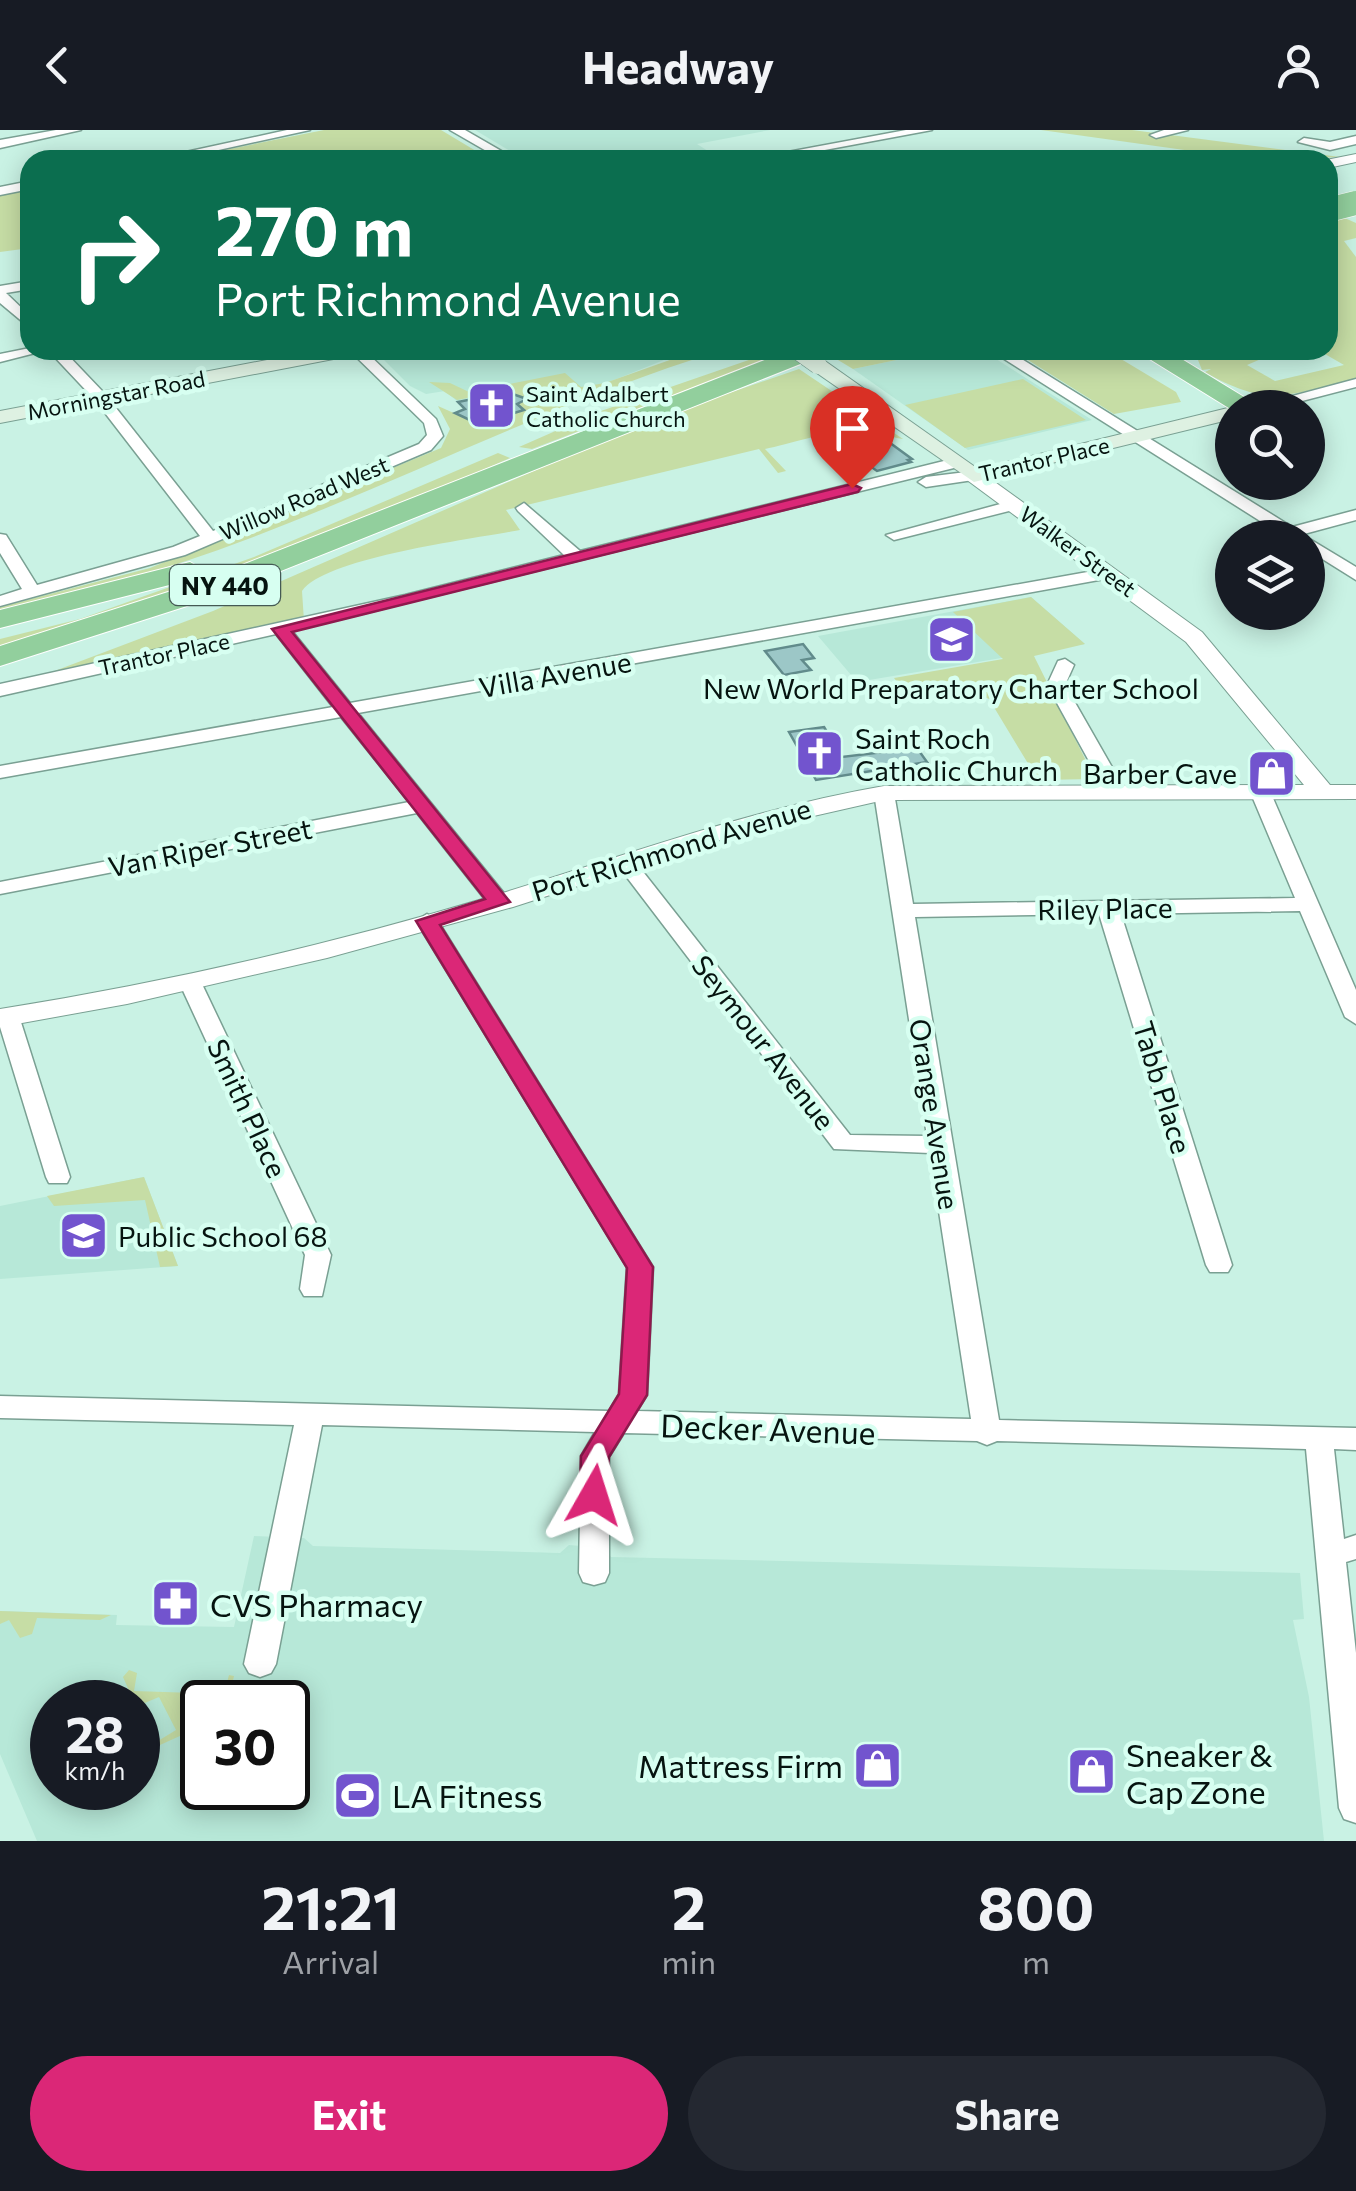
<!DOCTYPE html>
<style>
:root{--surface:#171b24;--page:#242831;--text:#f1f3f6;--muted:#9ea1a6;--accent:#db2777}
body{margin:0;font-family:Commissioner,sans-serif;background:var(--page);color:var(--text);height:100vh;display:flex;flex-direction:column;font-size:38px;white-space:nowrap}
*{box-sizing:border-box;margin:0}
p{font-size:32px;color:var(--muted)}
.icon{flex:none;width:55px;height:55px;fill:none;stroke:currentColor;stroke-width:2;stroke-linecap:round;stroke-linejoin:round}
.map{position:relative;height:1711px;overflow:hidden}
.side{display:flex;flex-direction:column;background:var(--surface);flex:1}
.side>*{flex:none}
.hud{position:absolute;left:20px;top:20px;width:1318px;height:210px;border-radius:30px;box-shadow:0 5px 25px #0003;background:#0b6e4f;color:#fff;overflow:hidden}
.tools{position:absolute;left:1215px;top:260px;display:grid;gap:20px}
.tools a{display:grid;place-items:center;width:110px;height:110px;border-radius:50%;background:var(--surface);box-shadow:0 5px 25px #0003;font-size:50px}
.speed{position:absolute;left:30px;top:1550px;display:flex;gap:20px;font-size:50px;font-weight:700;text-align:center}
.speed>*{display:grid;place-content:center;width:130px;height:130px;border-radius:50%;background:var(--surface);box-shadow:0 5px 25px #0003;line-height:1}
.speed small{font-size:25px;font-weight:400}
.speed .limit{border:5px solid #111;border-radius:15px;background:#fff;color:#111}
.pin{position:absolute;display:grid;place-items:center;width:85px;height:85px;color:#fff;margin:-102px -42px;border-radius:50% 50% 50% 0;rotate:-45deg;box-shadow:0 0 10px #0007}
.pin .icon{rotate:45deg}
.me{position:absolute;width:110px;margin:-55px;rotate:6deg;stroke-linejoin:round;filter:drop-shadow(0 0 8px #0008)}
.turn{display:flex;align-items:center;gap:35px;height:210px;padding:0 30px;font-size:45px}
.turn .icon{width:130px;height:130px;stroke-width:2.5}
.turn b{display:block;font-size:70px;line-height:85px}
.eta{display:flex;justify-content:space-evenly;align-items:center;height:170px;text-align:center}
.eta b{font-size:60px;font-weight:700;line-height:70px}
.action{display:flex;gap:20px;margin-top:auto;padding:20px 30px}
.action a{flex:1;height:115px;border-radius:60px;background:var(--accent);color:#fff;font-size:40px;font-weight:700;line-height:115px;text-align:center}
.action a+a{background:var(--page);color:var(--text)}
header{display:flex;justify-content:space-between;align-items:center;height:130px;padding:0 30px;background:var(--surface);font-size:45px;font-weight:700}
.map>svg:first-child{display:block}
.built{fill:#b7e8d8;fill-rule:evenodd}
.green{fill:#c6dda5}
.building{fill:#9cc7c7;stroke:#618b8b;stroke-width:2.5}
.lines{fill:none;stroke-linecap:round;stroke-linejoin:round}
.minor-casing{stroke:#7aa093;stroke-width:3}
.tertiary-casing{stroke:#7aa093;stroke-width:2}
.secondary-casing{stroke:#7aa093;stroke-width:2}
.motorway-casing{stroke:#fff;stroke-width:2}
.minor{fill:#fff;fill-rule:evenodd}
.tertiary{fill:#fff;fill-rule:evenodd}
.secondary{fill:#def1e2;fill-rule:evenodd}
.motorway{fill:#92cf9d;fill-rule:evenodd}
.secondary-bridge-casing{stroke:#7aa093;stroke-width:19;stroke-linecap:butt}
.motorway-bridge-casing{stroke:#fff;stroke-width:25;stroke-linecap:butt}
.secondary-bridge{stroke:#def1e2;stroke-width:18}
.motorway-bridge{stroke:#92cf9d;stroke-width:24}
.route{fill:#db2777;stroke:#8e194d;stroke-width:2.5}
.labels{text-anchor:middle;dominant-baseline:central;stroke-width:9;stroke-linejoin:round;paint-order:stroke}
.far-poi-label{font-size:22px;fill:#061410;stroke:#d7fff1;text-anchor:start}
.far-street-label{font-size:22px;fill:#061410;stroke:#d7fff1}
.shield{fill:#d7fff1;stroke:#455a54;stroke-width:2.5}
.shield-label{font-size:25px;font-weight:bold;fill:#061410}
.street-label{font-size:28px;fill:#061410;stroke:#d7fff1}
.poi-label{font-size:28px;fill:#061410;stroke:#d7fff1;text-anchor:start}
.near-street-label{font-size:32px;fill:#061410;stroke:#d7fff1}
.near-poi-label{font-size:32px;fill:#061410;stroke:#d7fff1;text-anchor:start}
</style>
<header><svg class="icon" aria-label="back" viewBox="0 0 24 24"><path d="M15 5l-7 7 7 7"/></svg>Headway<svg class="icon" aria-label="person" viewBox="0 0 24 24"><circle cx="12" cy="8" r="4"/><path d="M4 21q1-7 8-7t8 7"/></svg></header>
<div class="map">
<svg width="1356" height="1711" viewBox="0 0 1356 1711">
<rect width="100%" height="100%" fill="#c9f2e4"/>
<path class="built" d="M 475,0 L 770,0 L 697,14 L 722,30 L 525,30 Z
M 661,220 L 669,228 L 549,276 L 507,262 L 458,272 L 445,261 L 426,264 L 410,256 L 376,222 Z
M 945,220 L 982,220 L 1092,290 L 968,320 L 853,239 Z
M 1031,467 L 1085,514 L 857,552 L 818,506 Z
M 144,1047 L 178,1136 L 0,1149 L 0,1076 Z
M 254,1406 L 304,1408 L 313,1416 L 560,1423 L 569,1415 L 603,1418 L 611,1427 L 1300,1443 L 1304,1489 L 1293,1490 L 1309,1567 L 1324,1711 L 37,1711 L 0,1624 L 0,1481 L 117,1485 L 116,1495 L 234,1497 ZM 52,1572 L 138,1572 L 138,1658 L 52,1658 ZM 202,1572 L 288,1572 L 288,1658 L 202,1658 Z"/>
<path class="green" d="M 324,0 L 441,0 L 491,30 L 175,30 Z
M 1041,0 L 1132,0 L 1340,27 L 1256,30 Z
M 30,59 L 30,118 L 0,122 L 0,65 Z
M 1331,82 L 1356,93 L 1356,108 L 1344,111 L 1356,127 L 1356,249 C 1290,264 1268,279 1205,242 L 1211,239 L 1202,240 L 1198,230 L 1210,220 L 1241,220 L 1261,229 L 1247,235 L 1275,251 L 1344,235 L 1318,220 L 1328,220 Z
M 698,220 L 723,220 C 560,270 407,349 248,409 C 167,440 84,462 0,485 L 0,477 L 150,438 L 441,318 L 450,299 L 438,276 L 483,296 L 523,280 L 517,274 L 524,270 L 537,275 L 553,268 L 547,260 L 524,267 L 507,261 L 513,255 L 504,261 L 457,270 L 429,252 L 450,253 L 469,262 L 565,243 L 581,257 L 605,253 Z
M 841,220 L 945,220 L 853,239 L 828,224 Z
M 1012,220 L 1106,220 L 1176,262 L 1181,272 L 1114,284 Z
M 775,221 L 780,224 L 532,319 L 519,317 L 601,281 Z
M 799,239 L 903,309 C 885,306 889,304 875,299 C 855,293 789,314 765,319 L 786,341 L 778,343 L 759,319 L 506,380 L 520,400 C 474,409 327,427 302,461 L 304,491 L 44,545 L 213,481 L 648,291 Z
M 1023,249 L 1086,290 L 965,318 L 905,275 Z
M 498,323 L 510,328 L 318,412 L 0,519 L 0,509 L 80,489 L 254,427 Z
M 1031,467 L 1085,514 L 1034,526 L 1095,649 L 1038,650 L 989,569 L 970,561 L 911,570 L 894,548 L 1003,529 L 953,482 Z
M 144,1047 L 178,1136 L 160,1137 L 145,1070 L 54,1076 L 47,1066 Z
M 0,1481 L 111,1485 L 100,1490 L 37,1488 L 32,1504 L 20,1508 L 9,1490 L 0,1494 Z
M 129,1540 L 137,1543 L 134,1561 L 224,1564 L 229,1545 L 234,1546 L 229,1567 L 199,1568 L 190,1585 L 202,1587 L 202,1596 L 160,1615 L 158,1611 L 176,1600 L 159,1567 L 140,1575 L 134,1572 L 123,1547 Z"/>
<path class="building" d="M 507,262 L 527,269 L 517,274 L 524,280 L 478,294 L 455,283 L 465,279 L 458,272 Z
M 871,299 L 912,329 L 908,330 L 911,332 L 877,341 L 849,321 L 838,323 L 821,310 Z
M 803,514 L 814,528 L 802,530 L 811,540 L 784,545 L 765,521 Z
M 824,597 L 842,627 L 917,618 L 927,632 L 816,650 L 789,602 Z"/>
<g class="lines">
<defs>
<path id="minor" d="M 56,0 L 81,0 L 0,18 L 0,10 Z
M 287,0 L 310,0 L 173,30 L 149,30 Z
M 450,0 L 465,0 L 517,30 L 502,30 Z
M 906,0 L 932,0 L 771,30 L 744,30 Z
M 1164,0 L 1188,0 L 1156,8 L 1150,5 Z
M 1356,6 L 1356,14 L 1330,20 L 1298,12 L 1304,8 L 1330,12 Z
M 30,51 L 30,59 L 0,65 L 0,57 Z
M 30,151 L 30,159 L 6,163 L 30,186 L 30,198 L 0,173 L 0,156 Z
M 30,218 L 47,220 L 0,232 L 0,224 Z
M 48,220 L 63,220 L 105,264 L 213,401 L 419,314 L 427,305 L 424,293 L 349,220 L 364,220 L 436,289 L 443,306 L 431,320 L 185,425 L 0,476 L 0,466 L 22,459 L 0,423 L 0,404 L 6,405 L 37,455 L 173,417 L 200,406 L 95,270 Z
M 990,220 L 1007,220 L 1292,397 L 1356,380 L 1356,390 L 1304,404 L 1307,408 L 1287,408 Z
M 1356,249 L 1356,257 L 1275,278 L 1248,278 Z
M 956,328 L 964,333 L 962,336 L 292,501 L 350,573 L 1110,438 L 1119,443 L 1110,448 L 358,583 L 507,767 L 510,772 L 507,777 L 491,777 L 417,683 L 0,764 L 0,752 L 409,672 L 341,587 L 0,648 L 0,636 L 333,577 L 276,504 L 0,566 L 0,554 L 405,465 L 564,425 L 518,381 L 516,378 L 524,373 L 580,421 Z
M 974,341 L 980,343 L 980,349 L 926,357 L 918,352 L 926,347 Z
M 1015,370 L 1021,372 L 1021,378 L 894,410 L 886,405 Z
M 1308,408 L 1356,437 L 1356,450 L 1308,420 Z
M 1065,529 L 1074,535 L 1065,555 L 1125,660 L 1122,664 L 1115,666 L 1105,660 L 1047,555 L 1058,531 Z
M 1259,653 L 1269,659 L 1356,860 L 1356,894 L 1345,887 L 1300,781 L 1121,784 L 1232,1135 L 1228,1142 L 1210,1142 L 1206,1135 L 1099,784 L 915,787 L 999,1290 L 1356,1298 L 1356,1320 L 1334,1319 L 1344,1409 L 1356,1405 L 1356,1429 L 1346,1432 L 1356,1523 L 1356,1693 L 1344,1689 L 1339,1678 L 1306,1319 L 997,1311 L 987,1315 L 977,1311 L 624,1303 L 609,1327 L 609,1443 L 605,1452 L 594,1455 L 583,1452 L 579,1443 L 581,1326 L 595,1302 L 322,1295 L 276,1534 L 271,1543 L 260,1547 L 249,1543 L 244,1534 L 294,1295 L 0,1288 L 0,1266 L 609,1281 L 619,1264 L 627,1137 L 416,791 L 427,784 L 438,791 L 653,1137 L 647,1265 L 637,1281 L 971,1289 L 930,1023 L 834,1019 L 616,733 L 626,727 L 633,729 L 850,1005 L 927,1006 L 874,663 L 877,659 L 891,659 L 894,663 L 913,774 L 1295,768 L 1249,659 Z
M 190,845 L 201,852 L 331,1125 L 322,1166 L 304,1166 L 300,1159 L 305,1125 L 179,852 Z
M 8,879 L 19,886 L 70,1047 L 67,1053 L 49,1053 L 46,1047 L 0,897 L 0,881 Z"/>
<path id="tertiary" d="M 1356,24 L 1356,32 L 1328,38 L 1326,30 Z
M 967,342 L 981,342 L 1202,502 L 1330,655 L 1356,655 L 1356,669 L 884,670 L 748,701 L 513,777 L 327,828 L 127,874 L 0,897 L 0,879 C 168,852 334,814 496,765 C 625,726 751,679 884,656 L 1304,655 L 1186,512 L 967,350 Z"/>
<path id="secondary" d="M 319,220 L 359,220 L 349,226 L 0,293 L 0,281 Z
M 811,231 L 825,231 L 978,339 L 1232,277 L 1234,278 L 1232,289 L 974,352 L 811,239 Z"/>
<path id="motorway" d="M 790,220 L 827,220 L 823,225 L 218,466 L 0,536 L 0,516 L 196,453 Z
M 1135,220 L 1167,220 L 1262,278 L 1232,280 Z
M 190,432 L 205,441 L 201,447 L 0,498 L 0,480 Z"/>
</defs>
<use href="#minor" class="minor-casing"/>
<use href="#tertiary" class="tertiary-casing"/>
<use href="#secondary" class="secondary-casing"/>
<use href="#motorway" class="motorway-casing"/>
<use href="#minor" class="minor"/>
<use href="#tertiary" class="tertiary"/>
<use href="#secondary" class="secondary"/>
<use href="#motorway" class="motorway"/>
<defs>
<path id="secondary-bridge" d="M 797,220 L 818,235"/>
<path id="motorway-bridge" d="M 1328,80 L 1356,73"/>
</defs>
<use href="#secondary-bridge" class="secondary-bridge-casing"/>
<use href="#motorway-bridge" class="motorway-bridge-casing"/>
<use href="#secondary-bridge" class="secondary-bridge"/>
<use href="#motorway-bridge" class="motorway-bridge"/>
</g>
<path class="route" d="M 852,354 L 861,358 L 858,362 L 292,502 L 510,772 L 440,795 L 653,1137 L 647,1265 L 609,1327 L 605,1373 L 584,1373 L 580,1365 L 581,1326 L 619,1264 L 627,1138 L 416,791 L 485,769 L 272,499 Z"/>
<defs>
<symbol id="church-square" viewBox="-11 -11 22 22"><rect x="-9" y="-9" width="18" height="18" rx="4" fill="#7254ce" stroke="#d7fff1"/><path d="M-1.2-6h2.4v3.5h3.3v2.4h-3.3V6h-2.4V-.1h-3.3v-2.4h3.3Z" fill="#fff"/></symbol>
<symbol id="school-square" viewBox="-11 -11 22 22"><rect x="-9" y="-9" width="18" height="18" rx="4" fill="#7254ce" stroke="#d7fff1"/><path d="M0-5L7-2L0 1L-7-2ZM-4 1L0 2.5L4 1V4Q0 6-4 4Z" fill="#fff"/></symbol>
<symbol id="shop-square" viewBox="-11 -11 22 22"><rect x="-9" y="-9" width="18" height="18" rx="4" fill="#7254ce" stroke="#d7fff1"/><path d="M-5-2.5h2.3a2.7 3.5 0 0 1 5.4 0H5L5.5 6h-11ZM-1.5-2.5h3a1.5 2.3 0 0 0-3 0Z" fill="#fff"/></symbol>
<symbol id="pharmacy-square" viewBox="-11 -11 22 22"><rect x="-9" y="-9" width="18" height="18" rx="4" fill="#7254ce" stroke="#d7fff1"/><path d="M-2-6h4v4h4v4h-4v4h-4v-4h-4v-4h4Z" fill="#fff"/></symbol>
<symbol id="stadium-square" viewBox="-11 -11 22 22"><rect x="-9" y="-9" width="18" height="18" rx="4" fill="#7254ce" stroke="#d7fff1"/><path d="M0-5a6.5 5 0 1 0 0 10a6.5 5 0 1 0 0-10ZM-3.5-1.8h7v3.6h-7Z" fill="#fff"/></symbol>
</defs>
<g fill-rule="evenodd">
<use href="#church-square" x="464" y="248" width="55" height="55"/>
<use href="#school-square" x="924" y="482" width="55" height="55"/>
<use href="#church-square" x="792" y="596" width="55" height="55"/>
<use href="#shop-square" x="1244" y="616" width="55" height="55"/>
<use href="#school-square" x="56" y="1078" width="55" height="55"/>
<use href="#pharmacy-square" x="148" y="1446" width="55" height="55"/>
<use href="#shop-square" x="850" y="1608" width="55" height="55"/>
<use href="#shop-square" x="1064" y="1614" width="55" height="55"/>
<use href="#stadium-square" x="330" y="1638" width="55" height="55"/>
</g>
<g class="labels">
<g class="far-poi-label">
<text x="526" y="263">Saint Adalbert<tspan x="526" dy="25">Catholic Church</tspan></text>
</g>
<g class="far-street-label">
<text transform="translate(116 265) rotate(-11)">Morningstar Road</text>
<text transform="translate(1044 329) rotate(-13)">Trantor Place</text>
<text transform="translate(304 368) rotate(-23)">Willow Road West</text>
<text transform="translate(1078 421) rotate(36)">Walker Street</text>
<text transform="translate(164 524) rotate(-12)">Trantor Place</text>
</g>
<rect class="shield" x="170" y="435" width="110" height="40" rx="8"/>
<g class="shield-label">
<text x="225" y="455">NY 440</text>
</g>
<g class="street-label">
<text transform="translate(555 544) rotate(-10)">Villa Avenue</text>
<text transform="translate(210 717) rotate(-11)">Van Riper Street</text>
<text transform="translate(671 719) rotate(-17)">Port Richmond Avenue</text>
<text transform="translate(1105 778) rotate(-1)">Riley Place</text>
<text transform="translate(764 912) rotate(52)">Seymour Avenue</text>
<text transform="translate(1163 957) rotate(73)">Tabb Place</text>
<text transform="translate(248 978) rotate(65)">Smith Place</text>
<text transform="translate(935 984) rotate(81)">Orange Avenue</text>
</g>
<g class="poi-label">
<text x="951" y="558" text-anchor="middle">New World Preparatory Charter School</text>
<text x="855" y="608">Saint Roch<tspan x="855" dy="32">Catholic Church</tspan></text>
<text x="1237" y="643" text-anchor="end">Barber Cave</text>
<text x="118" y="1106">Public School 68</text>
</g>
<g class="near-street-label">
<text transform="translate(768 1298) rotate(2)">Decker Avenue</text>
</g>
<g class="near-poi-label">
<text x="210" y="1474">CVS Pharmacy</text>
<text x="1126" y="1624">Sneaker &amp;<tspan x="1126" dy="37">Cap Zone</tspan></text>
<text x="843" y="1635" text-anchor="end">Mattress Firm</text>
<text x="392" y="1665">LA Fitness</text>
</g>
</g>
</svg>
<div class="tools">
<a><svg class="icon" aria-label="search" viewBox="0 0 24 24"><circle cx="10" cy="10" r="6"/><path d="M15 15l6 6"/></svg></a>
<a><svg class="icon" aria-label="layers" viewBox="0 0 24 24"><path d="M12 4l9 5-9 5-9-5zM3 14l9 5 9-5"/></svg></a>
</div>
<div class="speed"><div>28<small>km/h</small></div><div class="limit">30</div></div>
<div class="pin" style="left:852px;top:358px;background:#d93025"><svg class="icon" aria-label="arrive" viewBox="0 0 24 24"><path d="M6 21V4h12l-3 4 3 4H6"/></svg></div>
<svg class="me" style="left:594px;top:1365px" viewBox="-20 -20 40 40"><path d="M0-17L14 15 0 8-14 15z" fill="#db2777" stroke="#fff" stroke-width="4"/></svg>
<div class="hud">
<div class="turn"><svg class="icon" aria-label="right" viewBox="0 0 24 24"><path d="M7 20v-9h11M14 6l5 5-5 5"/></svg><div><b>270 m</b>Port Richmond Avenue</div></div>
</div>
</div>
<section class="side">
<div class="eta">
<div><b>21:21</b><p>Arrival</p></div>
<div><b>2</b><p>min</p></div>
<div><b>800</b><p>m</p></div>
</div>
<div class="action"><a>Exit</a><a>Share</a></div>
</section>
